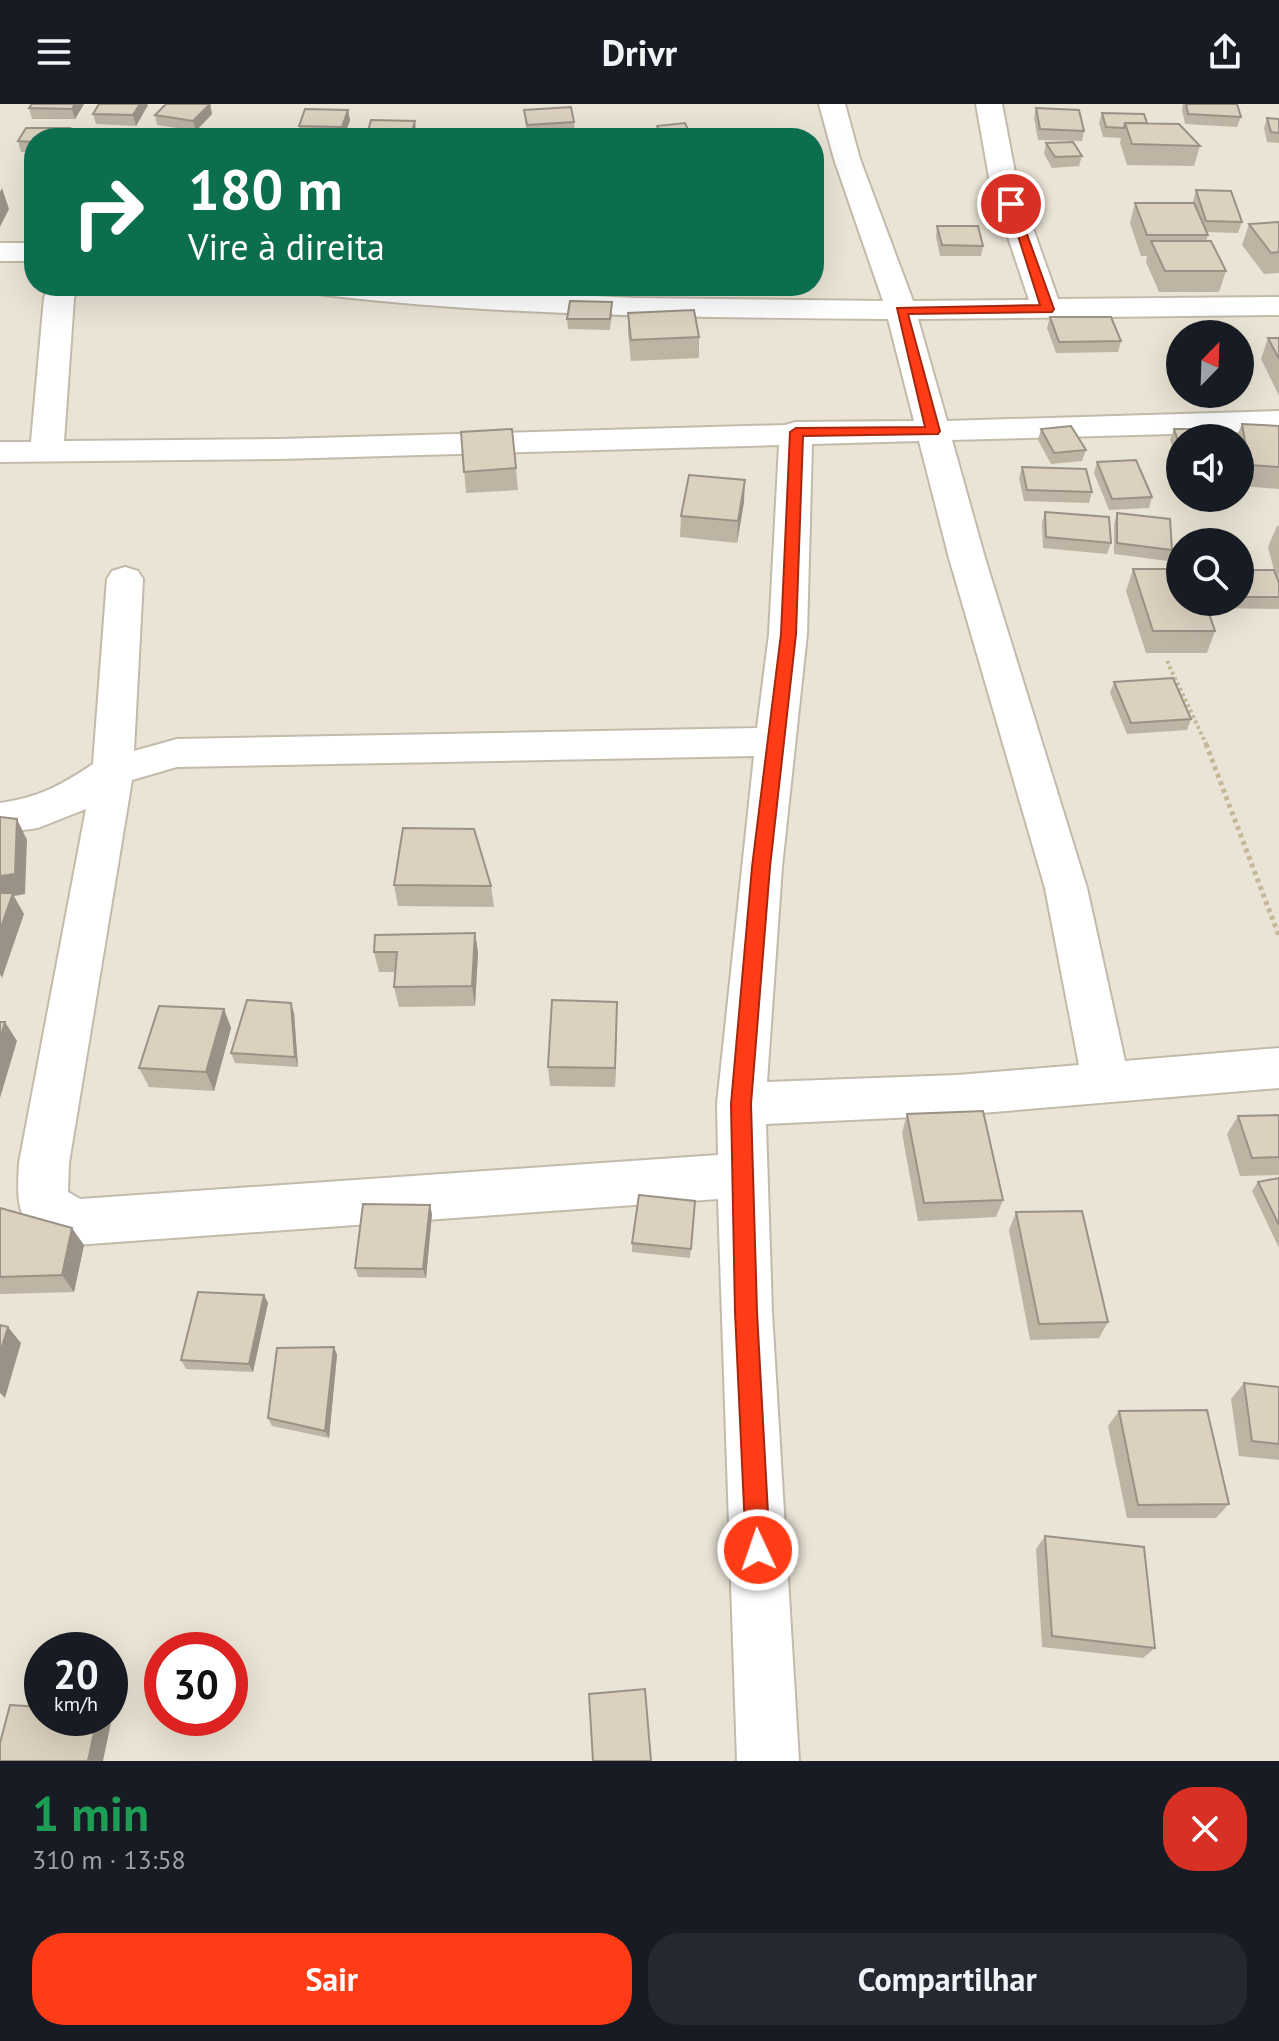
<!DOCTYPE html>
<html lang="pt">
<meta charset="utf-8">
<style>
:root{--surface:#171b24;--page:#242831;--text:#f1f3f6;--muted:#9ea1a6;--accent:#ff3c16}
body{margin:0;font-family:"PT Sans",sans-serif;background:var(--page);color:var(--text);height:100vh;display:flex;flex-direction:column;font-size:30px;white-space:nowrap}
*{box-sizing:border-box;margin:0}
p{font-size:26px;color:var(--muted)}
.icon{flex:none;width:44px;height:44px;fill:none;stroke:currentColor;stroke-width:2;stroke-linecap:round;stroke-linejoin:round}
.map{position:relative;height:1657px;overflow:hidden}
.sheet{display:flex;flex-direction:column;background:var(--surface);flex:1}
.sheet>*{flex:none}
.banner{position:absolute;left:24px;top:24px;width:800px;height:168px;border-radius:32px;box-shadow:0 8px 32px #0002;background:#0b6e4f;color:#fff;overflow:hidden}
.needle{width:52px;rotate:23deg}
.fabs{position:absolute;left:1166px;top:216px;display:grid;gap:16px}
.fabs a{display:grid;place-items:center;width:88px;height:88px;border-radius:50%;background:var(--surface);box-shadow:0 8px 32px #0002;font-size:40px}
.speed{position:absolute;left:24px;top:1528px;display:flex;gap:16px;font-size:40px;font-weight:700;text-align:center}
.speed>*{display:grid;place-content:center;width:104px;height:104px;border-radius:50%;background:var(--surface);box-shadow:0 8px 32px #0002;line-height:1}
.speed small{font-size:20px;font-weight:400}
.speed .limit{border:12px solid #d22;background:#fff;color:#111}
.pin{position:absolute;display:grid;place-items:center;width:68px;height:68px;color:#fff;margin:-34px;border:4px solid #fff;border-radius:50%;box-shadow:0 2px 8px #0007}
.me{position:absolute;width:88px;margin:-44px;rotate:357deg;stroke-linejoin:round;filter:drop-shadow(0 0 6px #0008)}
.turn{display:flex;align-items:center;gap:28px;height:168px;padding:0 32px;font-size:36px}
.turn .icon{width:104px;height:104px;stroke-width:2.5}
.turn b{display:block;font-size:56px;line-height:68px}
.round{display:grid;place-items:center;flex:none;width:84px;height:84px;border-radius:32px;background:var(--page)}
.headline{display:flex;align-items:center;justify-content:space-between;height:136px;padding:0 32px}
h1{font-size:48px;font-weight:700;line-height:60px;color:#1e9e55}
.action{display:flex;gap:16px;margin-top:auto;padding:16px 32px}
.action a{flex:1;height:92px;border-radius:32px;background:var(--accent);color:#fff;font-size:32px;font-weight:700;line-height:92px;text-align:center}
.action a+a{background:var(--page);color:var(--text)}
header{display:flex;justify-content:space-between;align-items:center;height:104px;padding:0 32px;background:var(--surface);font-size:36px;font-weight:700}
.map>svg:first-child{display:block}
.residential{fill:#eae4d6;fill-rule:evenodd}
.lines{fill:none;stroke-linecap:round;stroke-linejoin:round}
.minor-casing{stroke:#c3baaa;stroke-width:4}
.path-far1{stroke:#c6b799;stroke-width:4;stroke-dasharray:3 3;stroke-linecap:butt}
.path{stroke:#c6b799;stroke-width:5;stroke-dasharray:4 4;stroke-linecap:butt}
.minor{fill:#fff;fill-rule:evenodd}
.wall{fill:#bdb4a4}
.shaded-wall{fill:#9a9286}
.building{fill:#dcd1bf;stroke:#9a9286;stroke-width:2}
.route{fill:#ff3c16;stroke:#a6270e;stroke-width:2}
</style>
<header><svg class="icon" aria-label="menu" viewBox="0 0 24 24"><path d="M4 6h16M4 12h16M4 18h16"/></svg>Drivr<svg class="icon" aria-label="share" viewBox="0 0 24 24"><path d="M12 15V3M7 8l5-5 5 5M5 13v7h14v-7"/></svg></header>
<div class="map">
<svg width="1279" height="1657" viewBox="0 0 1279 1657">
<rect width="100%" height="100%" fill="#f6f2e8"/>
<path class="residential" d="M 0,0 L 1279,0 L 1279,1657 L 0,1657 ZM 34,34 L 814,34 L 814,182 L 34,182 ZM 1180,230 L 1240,230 L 1240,290 L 1180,290 ZM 1180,334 L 1240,334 L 1240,394 L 1180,394 ZM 1180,438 L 1240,438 L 1240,498 L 1180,498 ZM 42,1546 L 110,1546 L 110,1614 L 42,1614 ZM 162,1546 L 230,1546 L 230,1614 L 162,1614 Z"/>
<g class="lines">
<defs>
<path id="minor" d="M 819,0 L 845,0 L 860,55 L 913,197 L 1029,196 L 990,79 L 976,0 L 1002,0 L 1017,79 L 1058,195 L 1279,193 L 1279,211 L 918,215 L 947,317 L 1279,307 L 1279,327 L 952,336 L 985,454 L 1087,784 L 1125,957 L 1279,944 L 1279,984 L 957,1011 L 766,1020 L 772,1208 L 799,1657 L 737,1657 L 718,1095 L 75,1141 C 19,1120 16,1117 19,1059 L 86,705 L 38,724 L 0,729 L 0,699 C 40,693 60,682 93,660 L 107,475 L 112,467 L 125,463 L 138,467 L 143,475 L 134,647 L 177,635 L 757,624 L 769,530 L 779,341 L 280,355 L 0,358 L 0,338 L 31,338 L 44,194 L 49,182 L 79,182 L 74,194 L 64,337 L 280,335 L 785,321 L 796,318 L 914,317 L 888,215 C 700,213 511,213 324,191 L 314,188 L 309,182 L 397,182 L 634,194 L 883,197 L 834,55 ZM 919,337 L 949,454 L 1045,784 L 1079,961 L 957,971 L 767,978 L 782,763 L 807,530 L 812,340 ZM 754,652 L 717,1000 L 718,1051 L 80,1095 L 68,1088 L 69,1059 L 132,676 L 177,663 Z
M 0,139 L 34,139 L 34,157 L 0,157 Z"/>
</defs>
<use href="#minor" class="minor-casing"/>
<path class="path-far1" d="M 1167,557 L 1207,642"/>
<path class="path" d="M 1206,640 L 1279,832"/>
<use href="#minor" class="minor"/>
</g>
<path class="wall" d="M 32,0 L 84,0 L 75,15 L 32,15 L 29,4 Z
M 140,0 L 147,0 L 148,1 L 136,22 L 96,20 L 93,10 Z
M 210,0 L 212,10 L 196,27 L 157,21 L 155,11 Z
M 1183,0 L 1237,0 L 1241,13 L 1237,23 L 1185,20 L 1182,6 Z
M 1036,4 L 1084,27 L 1082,37 L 1038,36 L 1034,14 Z
M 348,6 L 350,16 L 345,31 L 356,31 L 356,34 L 310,34 L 311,33 L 305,33 L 305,34 L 258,34 L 300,29 L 299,22 Z
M 524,6 L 574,18 L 575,29 L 527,32 Z
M 1102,9 L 1147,19 L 1200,42 L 1194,62 L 1127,61 L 1120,39 L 1121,34 L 1103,33 L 1099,19 Z
M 1267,14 L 1279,15 L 1279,39 L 1267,38 L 1264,24 Z
M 657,22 L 692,34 L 658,34 Z
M 70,24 L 73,34 L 34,34 L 34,48 L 21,48 L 18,37 Z
M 1046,39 L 1082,52 L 1079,62 L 1052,64 L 1044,50 Z
M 1196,86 L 1242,118 L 1238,129 L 1206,128 L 1208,131 L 1206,137 L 1226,167 L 1219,188 L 1159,188 L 1146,158 L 1147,152 L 1141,152 L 1130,119 L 1135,99 L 1193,99 L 1193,97 Z
M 1279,118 L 1279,169 L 1264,170 L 1242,141 L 1249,120 Z
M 937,122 L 983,142 L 981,152 L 940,152 L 936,133 Z
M 612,209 L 610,226 L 568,225 L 567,215 Z
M 628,209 L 699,233 L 699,254 L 631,257 L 628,230 Z
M 1050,213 L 1121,237 L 1118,248 L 1056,249 L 1047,224 Z
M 1268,234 L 1279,234 L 1279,292 L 1261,255 Z
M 1242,320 L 1279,322 L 1279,385 L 1241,382 L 1240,376 L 1240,334 L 1236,334 Z
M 512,325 L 518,386 L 466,389 L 461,328 Z
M 1041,325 L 1086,346 L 1082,357 L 1051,360 L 1038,336 Z
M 1174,325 L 1180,334 L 1180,364 L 1170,336 Z
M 1097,358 L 1152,393 L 1149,404 L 1109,406 L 1094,369 Z
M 1022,363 L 1092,388 L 1089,399 L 1024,397 L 1019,374 Z
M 744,398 L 737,439 L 680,433 L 681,412 Z
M 1045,408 L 1111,439 L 1107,450 L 1043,444 L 1042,419 Z
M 1117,409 L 1172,446 L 1168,457 L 1114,450 L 1114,420 Z
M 1277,422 L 1279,422 L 1279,474 L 1277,474 L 1279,479 L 1279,505 L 1220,504 L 1217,498 L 1240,498 L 1240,466 L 1275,470 L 1268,443 Z
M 1133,465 L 1215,527 L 1207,549 L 1146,549 L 1126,487 Z
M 1114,578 L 1191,615 L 1187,626 L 1127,630 L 1110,589 Z
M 394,781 L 491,782 L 494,803 L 398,802 Z
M 475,829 L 478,849 L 475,902 L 399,903 L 394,883 L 396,868 L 379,868 L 374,848 Z
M 617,898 L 615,983 L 550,982 L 548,963 Z
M 224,905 L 231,924 L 214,987 L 149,983 L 139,964 Z
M 294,909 L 298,963 L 235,959 L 231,949 Z
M 907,1010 L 1003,1096 L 996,1113 L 918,1117 L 902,1029 Z
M 1279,1011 L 1279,1071 L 1240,1072 L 1227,1030 L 1238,1012 Z
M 1279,1074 L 1279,1144 L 1252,1087 L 1258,1078 Z
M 695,1097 L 690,1154 L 632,1148 L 632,1139 Z
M 0,1104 L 84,1141 L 74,1188 L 0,1190 Z
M 1016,1108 L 1108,1218 L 1099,1234 L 1030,1236 L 1009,1126 Z
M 432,1110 L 426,1174 L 358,1173 L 355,1164 Z
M 264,1191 L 268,1199 L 253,1268 L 186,1265 L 181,1256 Z
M 334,1243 L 337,1251 L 329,1334 L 272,1322 L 268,1314 Z
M 1244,1279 L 1279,1283 L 1279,1356 L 1239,1352 L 1231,1295 Z
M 1119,1307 L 1229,1400 L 1216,1414 L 1127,1414 L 1108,1322 Z
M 1045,1432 L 1155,1544 L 1143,1554 L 1042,1543 L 1036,1445 Z"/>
<path class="shaded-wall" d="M 75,0 L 84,0 L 75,15 L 72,5 Z
M 140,0 L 147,0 L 148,1 L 136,22 L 133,11 Z
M 210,0 L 212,10 L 196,27 L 193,17 Z
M 348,6 L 350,16 L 344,33 L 342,23 Z
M 415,17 L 416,27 L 414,34 L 410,34 Z
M 70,24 L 73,34 L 65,34 Z
M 2,84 L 9,105 L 0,123 L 0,88 Z
M 745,376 L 744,398 L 737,439 L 738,417 Z
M 17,715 L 27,736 L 25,790 L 14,792 L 24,810 L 2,874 L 0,870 L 0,772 Z
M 475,829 L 478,849 L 475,902 L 472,882 Z
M 617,898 L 617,917 L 615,983 L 615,964 Z
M 291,899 L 294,909 L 298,963 L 295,953 Z
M 224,905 L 231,924 L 214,987 L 206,968 Z
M 5,918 L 17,937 L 0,994 L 0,935 Z
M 430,1101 L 432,1110 L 426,1174 L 423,1165 Z
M 72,1124 L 84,1141 L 74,1188 L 62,1171 Z
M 264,1191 L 268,1199 L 253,1268 L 249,1260 Z
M 8,1223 L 21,1239 L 5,1294 L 0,1289 L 0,1249 Z
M 334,1243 L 337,1251 L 329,1334 L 325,1327 Z
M 110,1613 L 112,1614 L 103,1657 L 88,1657 L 97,1614 L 110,1614 Z"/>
<path class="building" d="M 32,0 L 75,0 L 72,5 L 29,4 Z
M 99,0 L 140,0 L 133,11 L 93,10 Z
M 166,0 L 210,0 L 193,17 L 155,11 Z
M 1186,0 L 1237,0 L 1241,13 L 1188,10 Z
M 571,3 L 574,18 L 527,21 L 524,6 Z
M 1036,4 L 1079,6 L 1084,27 L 1040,25 Z
M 305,5 L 348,6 L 342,23 L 299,22 Z
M 1102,9 L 1144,10 L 1147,19 L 1125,19 L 1124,24 L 1106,23 Z
M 1267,14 L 1279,15 L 1279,29 L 1271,28 Z
M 371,16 L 415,17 L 410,34 L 366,34 Z
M 685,19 L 692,34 L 663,34 L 657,22 Z
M 1125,19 L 1179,20 L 1200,42 L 1132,40 Z
M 26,24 L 70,24 L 65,34 L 34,34 L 34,38 L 18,37 Z
M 138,26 L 136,34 L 77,34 L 80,27 Z
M 159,27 L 203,28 L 200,34 L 156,34 Z
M 260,28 L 304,29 L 302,34 L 258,34 Z
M 528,29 L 574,30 L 574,34 L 528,34 Z
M 312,31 L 356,31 L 355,34 L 310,34 Z
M 1073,38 L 1082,52 L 1055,53 L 1046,39 Z
M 1196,86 L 1231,87 L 1242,118 L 1206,117 Z
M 1135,99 L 1194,99 L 1208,131 L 1147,131 Z
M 1279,118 L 1279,148 L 1271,149 L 1249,120 Z
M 937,122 L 978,122 L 983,142 L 942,141 Z
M 1151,137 L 1211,137 L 1226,167 L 1165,167 Z
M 570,197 L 612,198 L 610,215 L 567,215 Z
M 694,206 L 699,233 L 631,236 L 628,209 Z
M 1050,213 L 1111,213 L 1121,237 L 1059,238 Z
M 1268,234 L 1279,234 L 1279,255 Z
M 1242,320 L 1279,322 L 1279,363 L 1249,361 Z
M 1071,322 L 1086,346 L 1054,349 L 1041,325 Z
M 512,325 L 516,364 L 464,368 L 461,328 Z
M 1174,325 L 1220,325 L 1224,334 L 1180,334 L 1180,343 Z
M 1136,356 L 1152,393 L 1112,395 L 1097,358 Z
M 1022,363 L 1086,365 L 1092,388 L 1027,386 Z
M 689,371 L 745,376 L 738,417 L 681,412 Z
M 1045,408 L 1109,413 L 1111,439 L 1046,433 Z
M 1117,409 L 1170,415 L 1172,446 L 1117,439 Z
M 1133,465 L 1180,465 L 1180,498 L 1205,498 L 1215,527 L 1153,527 Z
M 1240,466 L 1274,466 L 1279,479 L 1279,493 L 1240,493 Z
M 1173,574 L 1191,615 L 1131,619 L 1114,578 Z
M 0,713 L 17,715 L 15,770 L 0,772 Z
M 403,724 L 474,725 L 491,782 L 394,781 Z
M 0,789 L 13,789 L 0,826 Z
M 475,829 L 472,882 L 394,883 L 397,848 L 374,848 L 375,831 Z
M 247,896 L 291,899 L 295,953 L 231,949 Z
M 552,896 L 617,898 L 615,964 L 548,963 Z
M 159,902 L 224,905 L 206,968 L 139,964 Z
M 0,918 L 5,918 L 0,935 Z
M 983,1007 L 1003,1096 L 924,1099 L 907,1010 Z
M 1279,1011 L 1279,1053 L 1252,1054 L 1238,1012 Z
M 1279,1074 L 1279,1121 L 1258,1078 Z
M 639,1091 L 695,1097 L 691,1145 L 632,1139 Z
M 363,1100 L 430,1101 L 423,1165 L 355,1164 Z
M 0,1104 L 72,1124 L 62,1171 L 0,1173 Z
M 1082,1107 L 1108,1218 L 1039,1220 L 1016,1108 Z
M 198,1188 L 264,1191 L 249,1260 L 181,1256 Z
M 0,1221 L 8,1223 L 0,1249 Z
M 334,1243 L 325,1327 L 268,1314 L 277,1244 Z
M 1244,1279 L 1279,1283 L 1279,1340 L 1252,1337 Z
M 1207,1306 L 1229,1400 L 1138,1401 L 1119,1307 Z
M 1045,1432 L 1144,1443 L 1155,1544 L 1052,1532 Z
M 645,1585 L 651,1657 L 593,1657 L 589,1590 Z
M 10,1601 L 42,1603 L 42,1614 L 97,1614 L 88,1657 L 0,1657 L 0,1639 Z"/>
<path class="route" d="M 1007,97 L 1016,100 L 1054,205 L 1052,208 L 908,210 L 940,327 L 938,330 L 803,332 L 796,530 L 770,763 L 751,1000 L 757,1208 L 770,1446 L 766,1454 L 758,1458 L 749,1454 L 746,1446 L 735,1208 L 731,1000 L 752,763 L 781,530 L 790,328 L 796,324 L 925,323 L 897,204 L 1040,201 Z"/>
</svg>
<div class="fabs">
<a><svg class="needle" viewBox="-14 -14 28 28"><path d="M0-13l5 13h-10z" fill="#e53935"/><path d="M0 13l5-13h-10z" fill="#9ea1a6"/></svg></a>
<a><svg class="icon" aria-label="sound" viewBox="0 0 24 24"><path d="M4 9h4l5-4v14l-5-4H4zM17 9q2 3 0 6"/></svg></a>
<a><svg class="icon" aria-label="search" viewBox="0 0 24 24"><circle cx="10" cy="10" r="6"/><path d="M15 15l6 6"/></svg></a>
</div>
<div class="speed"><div>20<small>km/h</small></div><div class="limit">30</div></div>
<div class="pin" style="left:1011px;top:100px;background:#d93025"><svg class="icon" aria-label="arrive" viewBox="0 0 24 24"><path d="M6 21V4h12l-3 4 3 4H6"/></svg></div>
<svg class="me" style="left:758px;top:1446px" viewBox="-20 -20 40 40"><circle r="17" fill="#ff3c16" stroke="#fff" stroke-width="3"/><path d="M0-11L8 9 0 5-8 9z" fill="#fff"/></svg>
<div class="banner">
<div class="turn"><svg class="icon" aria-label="right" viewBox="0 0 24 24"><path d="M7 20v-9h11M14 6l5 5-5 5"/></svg><div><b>180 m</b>Vire à direita</div></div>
</div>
</div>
<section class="sheet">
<div class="headline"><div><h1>1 min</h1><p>310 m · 13:58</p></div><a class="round" style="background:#d93025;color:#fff"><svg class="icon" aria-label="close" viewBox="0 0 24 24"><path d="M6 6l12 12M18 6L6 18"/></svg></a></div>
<div class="action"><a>Sair</a><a>Compartilhar</a></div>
</section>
